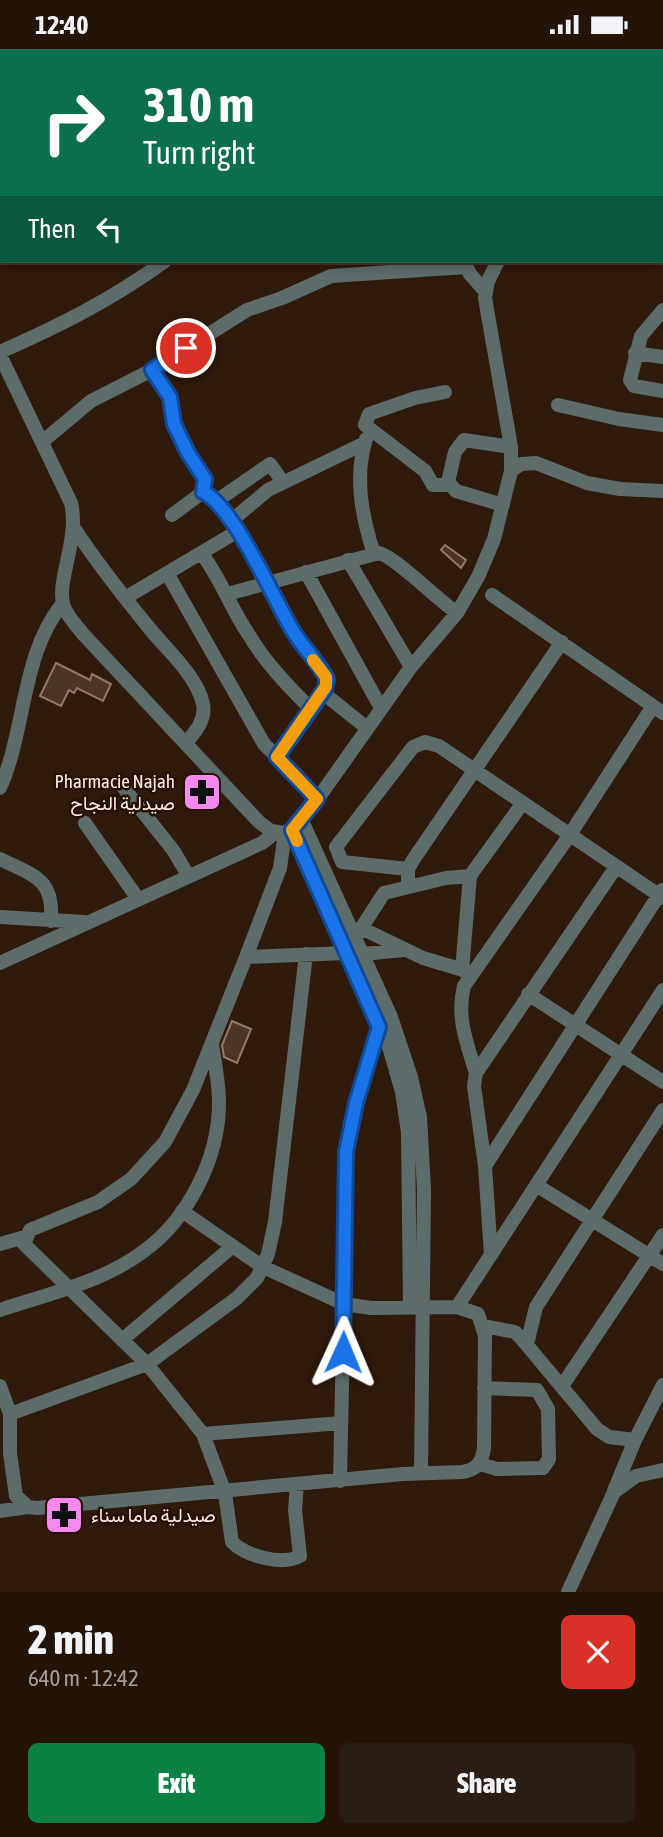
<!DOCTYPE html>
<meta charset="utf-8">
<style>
:root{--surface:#241408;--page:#2c1d12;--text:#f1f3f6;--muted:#a39e9c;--line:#413329;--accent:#0b8043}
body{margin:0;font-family:"Asap Condensed",Vazirmatn,sans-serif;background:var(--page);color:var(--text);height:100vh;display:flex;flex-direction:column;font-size:26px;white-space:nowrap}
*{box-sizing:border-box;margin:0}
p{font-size:23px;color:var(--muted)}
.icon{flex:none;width:38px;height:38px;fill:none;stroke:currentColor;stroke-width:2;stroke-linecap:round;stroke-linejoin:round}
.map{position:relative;height:1543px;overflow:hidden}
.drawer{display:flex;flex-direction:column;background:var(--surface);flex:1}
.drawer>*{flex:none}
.top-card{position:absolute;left:0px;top:0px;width:663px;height:214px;box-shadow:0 4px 10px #0003,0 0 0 2px var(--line);background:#0b6e4f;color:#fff;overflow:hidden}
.pin{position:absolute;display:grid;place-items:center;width:60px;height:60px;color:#fff;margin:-30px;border:4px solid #fff;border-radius:50%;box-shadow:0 2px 7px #0007}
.me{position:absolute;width:77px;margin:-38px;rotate:1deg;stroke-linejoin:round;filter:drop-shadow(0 0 5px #0008)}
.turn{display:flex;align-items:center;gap:24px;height:147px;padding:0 28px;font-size:32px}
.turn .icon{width:91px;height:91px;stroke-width:2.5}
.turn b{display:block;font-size:49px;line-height:60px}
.then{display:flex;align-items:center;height:66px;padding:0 28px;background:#0003;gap:14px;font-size:26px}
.round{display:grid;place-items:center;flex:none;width:74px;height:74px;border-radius:10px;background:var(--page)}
.head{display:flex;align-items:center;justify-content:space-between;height:119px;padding:0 28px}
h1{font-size:42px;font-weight:800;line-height:52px}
.action{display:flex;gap:14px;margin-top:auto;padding:14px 28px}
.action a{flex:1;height:80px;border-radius:10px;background:var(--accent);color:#fff;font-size:28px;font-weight:800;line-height:80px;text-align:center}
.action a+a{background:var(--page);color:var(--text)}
.status{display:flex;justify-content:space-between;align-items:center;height:49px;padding:0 35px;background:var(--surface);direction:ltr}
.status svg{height:19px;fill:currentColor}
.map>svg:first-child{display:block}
.building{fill:#4d3525;stroke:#957968;stroke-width:2}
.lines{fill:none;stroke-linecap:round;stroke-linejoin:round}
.minor{stroke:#5c6c6a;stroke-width:14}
.route-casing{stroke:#114b97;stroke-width:18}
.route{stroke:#1a73e8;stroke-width:12}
.slow{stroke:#f59e0b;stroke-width:12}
.labels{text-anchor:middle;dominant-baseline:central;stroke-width:5;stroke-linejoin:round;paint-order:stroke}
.poi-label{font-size:19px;fill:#fdede4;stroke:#261103;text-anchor:end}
</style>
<div class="status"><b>12:40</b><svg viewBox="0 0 49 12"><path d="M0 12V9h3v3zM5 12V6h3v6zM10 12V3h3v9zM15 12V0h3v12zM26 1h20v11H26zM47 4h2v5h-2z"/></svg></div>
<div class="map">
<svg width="663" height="1543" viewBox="0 0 663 1543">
<rect width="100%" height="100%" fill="#301a0b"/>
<path class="building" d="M 445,496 L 466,511 L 461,519 L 441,501 Z
M 56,614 L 90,631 L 92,625 L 111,635 L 103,652 L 77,639 L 74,644 L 69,641 L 61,657 L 40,647 Z
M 232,972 L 251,980 L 237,1014 L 224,1008 L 222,996 Z"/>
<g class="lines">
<path class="minor" d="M 136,0 L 140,2
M 511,1 L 523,0
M 247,2 L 247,0
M 274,2 L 275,0
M 312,2 L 316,0
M 662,9 L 663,4
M 662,80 L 663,80
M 464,212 L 470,225 L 485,242
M 663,261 L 641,287 L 630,331 L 634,337 L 663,342
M 0,303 C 61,276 111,251 165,212
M 635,304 L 663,308
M 0,306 L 71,454 C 80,490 55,534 64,558 C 68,568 76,576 83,585 L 259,773 L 271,782 L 285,784 L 302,772 L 411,618 L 457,564 L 478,528 L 494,490 L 511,422 L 511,398 L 485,249 L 488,232 L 498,212
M 152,321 L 170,348 L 174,375 L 188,404 L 204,428 L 203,443
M 445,343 L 415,349 L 369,365 L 365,376 L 425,422 L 433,436 L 448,436
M 558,356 L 619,370 L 663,376
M 366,390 C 354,428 362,468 374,505
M 42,393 L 91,352 L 152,321 L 247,261 L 282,249 L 331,227 L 466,218
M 511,422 L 521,415 L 536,414 L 587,434 L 620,440 L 663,442
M 215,453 L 270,415 L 283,433
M 503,456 L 456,442 L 448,433 L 455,403 L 464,391 L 511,398
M 172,466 L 203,443 C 236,458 274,551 294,584 C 303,599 315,612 325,627 L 327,635 L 322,643
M 231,472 L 268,441 L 365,394
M 74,479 C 97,514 123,547 150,580 C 167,601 197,627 203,655 C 206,671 196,682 186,694
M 202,505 C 221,530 231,560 249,586 C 265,613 287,636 309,658
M 348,511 L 411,618
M 306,523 L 381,659
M 167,524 L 264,695 L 277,708
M 227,545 L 379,504 C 394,507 439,552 457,564
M 492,546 L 663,664
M 125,549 L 238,482
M 123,738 L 173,801 L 188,826
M 0,739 C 26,681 21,605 63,554
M 317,750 L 277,708 L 322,643 L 367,679
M 302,772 L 391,968 L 411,1028 L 420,1068 L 424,1140 L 421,1424
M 85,774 L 138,850
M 292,781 L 390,1001 L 402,1043 L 408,1083 L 410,1258
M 285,784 L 280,819 L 246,908 L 193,1041 L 165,1093 L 131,1130 L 98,1153 L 30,1181 L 24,1195 L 147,1315 L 203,1385 L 225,1444 L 232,1493 C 246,1507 282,1517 300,1507 L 295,1461 L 297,1436
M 0,810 C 34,827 54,829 51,872
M 408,820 L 342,813 L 336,798 L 413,698 L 425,693 L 439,697 L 663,849
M 408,837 L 408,820 L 413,811 L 562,593
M 0,868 L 84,873
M 361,879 L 423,909 L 470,923
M 355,889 L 384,844 L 446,829 L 470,827
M 363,905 L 403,901
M 246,908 L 346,904
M 0,914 L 262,794 L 276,783
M 462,921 L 470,827 L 522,755
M 528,945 L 663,1033
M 476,1024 C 467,995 456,968 464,937 L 569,787 L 653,657
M 485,1117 L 662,841
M 536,1136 L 663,1215
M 182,1162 L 263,1218 L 344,1255 L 371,1259 L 457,1258 L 478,1265 L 485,1287 L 484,1399 C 482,1413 477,1421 462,1423 L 403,1425 L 37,1459 L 28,1458 L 16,1447 L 10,1404 L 10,1365 L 147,1315 L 237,1249 L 257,1229 L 268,1205 L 275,1173 L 306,905
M 0,1195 L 25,1188
M 491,1206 L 485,1117 L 474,1037 L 476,1024 L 616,818
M 457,1258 L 663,941
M 0,1261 C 48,1245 103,1233 144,1202 C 188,1170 219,1109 219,1054 C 219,1034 215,1015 212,995
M 484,1277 L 515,1283 L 521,1289 L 597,1380 L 609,1388 L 635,1391
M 122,1291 L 233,1197
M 527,1295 L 536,1258 L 663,1061
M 0,1337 L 10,1365
M 562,1337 L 663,1186
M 203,1385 L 341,1374
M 480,1415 L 497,1420 L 543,1419 L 549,1410 L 548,1360 L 537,1341 L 484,1339
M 340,1432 L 347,1103 L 356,1054 L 379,978
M 614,1442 L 635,1391 L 663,1336
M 0,1462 L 28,1458
M 568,1543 L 614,1443 L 636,1427 L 663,1421"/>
</g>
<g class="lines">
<defs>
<path id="route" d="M 186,299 L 152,321 L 170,348 L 174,375 L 188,404 L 205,430 L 203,443 C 234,457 274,551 293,582 C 303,599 320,614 327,631 L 325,640 L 277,708 L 317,750 L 292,781 L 379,978 L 356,1054 L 346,1103 L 343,1303"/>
</defs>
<use href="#route" class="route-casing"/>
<use href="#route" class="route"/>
<path class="slow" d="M 297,792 L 292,781 L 317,750 L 277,708 L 326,637 L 326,628 L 313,611"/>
</g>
<defs>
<symbol id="pharmacy-square" viewBox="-11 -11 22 22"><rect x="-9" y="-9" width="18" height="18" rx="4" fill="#f589ef" stroke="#261103"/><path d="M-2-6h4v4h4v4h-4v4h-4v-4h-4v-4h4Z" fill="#111"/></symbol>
</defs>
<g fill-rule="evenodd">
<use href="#pharmacy-square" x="180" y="721" width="44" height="44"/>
<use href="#pharmacy-square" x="42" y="1444" width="44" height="44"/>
</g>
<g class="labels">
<g class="poi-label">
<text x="175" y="732">Pharmacie Najah<tspan x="175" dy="22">صيدلية النجاح</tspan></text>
<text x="91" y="1466" text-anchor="start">صيدلية ماما سناء</text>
</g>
</g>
</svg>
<div class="pin" style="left:186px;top:299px;background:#d93025"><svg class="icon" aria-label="arrive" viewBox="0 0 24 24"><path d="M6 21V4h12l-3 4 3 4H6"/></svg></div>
<svg class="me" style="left:343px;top:1303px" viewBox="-20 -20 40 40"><path d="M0-17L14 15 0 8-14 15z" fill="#1a73e8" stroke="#fff" stroke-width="4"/></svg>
<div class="top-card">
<div class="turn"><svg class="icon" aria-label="right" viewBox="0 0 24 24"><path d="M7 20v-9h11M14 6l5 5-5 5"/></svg><div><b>310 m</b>Turn right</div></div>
<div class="then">Then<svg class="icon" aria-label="left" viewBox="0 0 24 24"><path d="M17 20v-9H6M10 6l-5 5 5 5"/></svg></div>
</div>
</div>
<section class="drawer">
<div class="head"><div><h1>2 min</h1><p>640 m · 12:42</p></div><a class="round" style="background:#d93025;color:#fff"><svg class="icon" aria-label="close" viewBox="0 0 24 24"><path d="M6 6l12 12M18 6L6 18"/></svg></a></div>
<div class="action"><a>Exit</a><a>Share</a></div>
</section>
